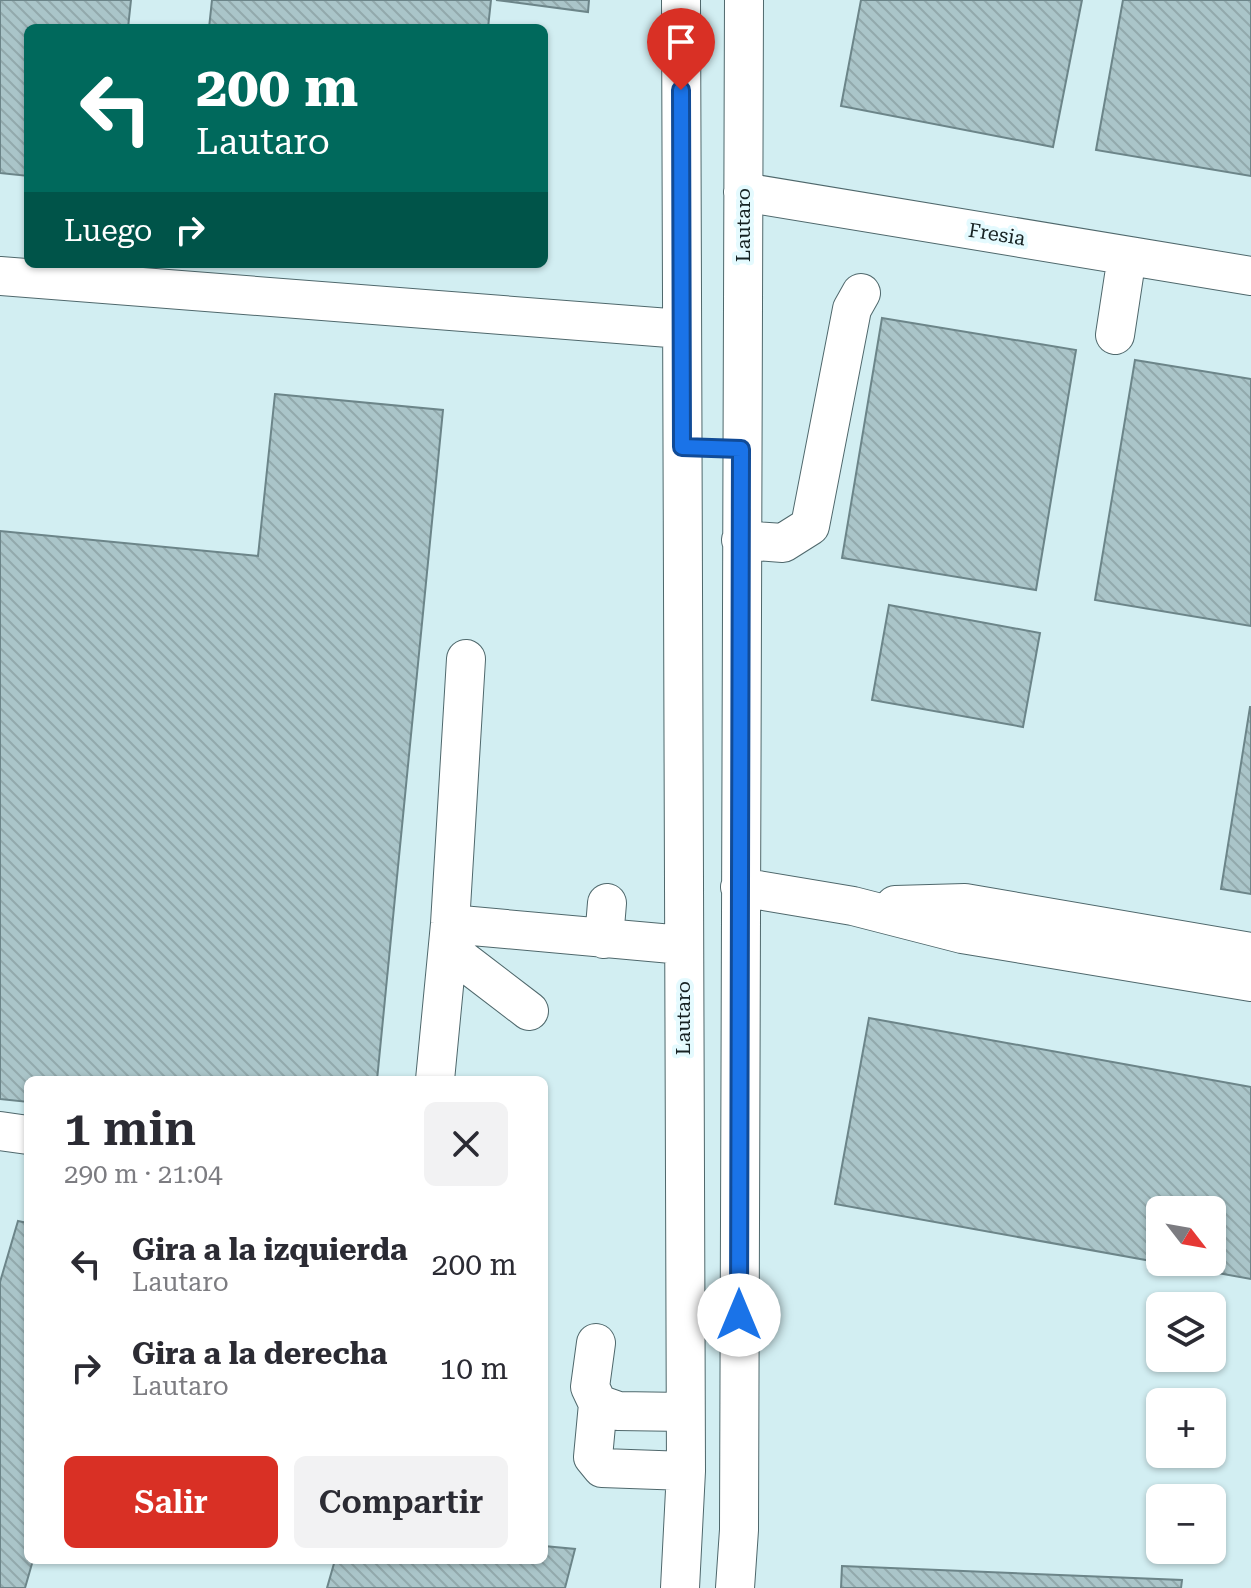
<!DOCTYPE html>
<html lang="es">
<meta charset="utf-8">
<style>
:root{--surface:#fff;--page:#f2f2f3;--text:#2b2b33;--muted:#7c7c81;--accent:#d93025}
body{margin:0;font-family:"Roboto Serif",serif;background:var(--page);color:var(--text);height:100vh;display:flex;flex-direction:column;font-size:30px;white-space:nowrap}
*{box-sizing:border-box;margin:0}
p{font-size:26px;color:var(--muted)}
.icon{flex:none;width:44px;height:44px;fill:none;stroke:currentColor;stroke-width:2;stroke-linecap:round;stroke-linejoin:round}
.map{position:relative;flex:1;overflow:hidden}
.sheet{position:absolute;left:24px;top:1076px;width:524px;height:488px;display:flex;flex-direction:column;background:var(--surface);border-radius:12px;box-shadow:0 2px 6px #0004}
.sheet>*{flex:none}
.top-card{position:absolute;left:24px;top:24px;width:524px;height:244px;border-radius:12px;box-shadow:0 2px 6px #0004;background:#00695c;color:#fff;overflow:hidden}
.needle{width:52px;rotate:121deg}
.fabs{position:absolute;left:1146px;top:1196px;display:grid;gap:16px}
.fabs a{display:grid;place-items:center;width:80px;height:80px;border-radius:12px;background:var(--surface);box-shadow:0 2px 6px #0004;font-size:40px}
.pin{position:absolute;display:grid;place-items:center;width:68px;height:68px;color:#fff;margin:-82px -34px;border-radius:50% 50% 50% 0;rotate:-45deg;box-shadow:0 0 8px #0007}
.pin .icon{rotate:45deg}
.me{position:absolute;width:88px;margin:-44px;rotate:0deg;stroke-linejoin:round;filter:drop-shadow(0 0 6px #0008)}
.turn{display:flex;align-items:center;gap:28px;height:168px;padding:0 40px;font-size:36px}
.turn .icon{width:104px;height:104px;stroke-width:2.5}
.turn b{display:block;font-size:56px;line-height:68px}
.then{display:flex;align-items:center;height:76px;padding:0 40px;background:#0003;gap:16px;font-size:30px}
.round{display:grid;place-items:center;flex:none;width:84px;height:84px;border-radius:12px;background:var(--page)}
.overview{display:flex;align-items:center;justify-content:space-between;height:136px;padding:0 40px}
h1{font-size:48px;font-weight:600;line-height:60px}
.button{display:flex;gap:16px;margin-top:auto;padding:16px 40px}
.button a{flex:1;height:92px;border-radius:12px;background:var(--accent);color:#fff;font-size:32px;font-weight:600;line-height:92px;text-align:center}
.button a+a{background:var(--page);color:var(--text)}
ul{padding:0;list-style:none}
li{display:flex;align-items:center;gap:24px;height:104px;padding:0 40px}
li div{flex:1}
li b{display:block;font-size:30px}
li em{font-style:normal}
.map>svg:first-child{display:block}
.building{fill:url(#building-back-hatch);stroke:#6c8589;stroke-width:2;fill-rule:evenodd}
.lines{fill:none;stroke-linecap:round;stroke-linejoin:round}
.minor-casing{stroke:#4f686c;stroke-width:40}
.minor{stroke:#fff;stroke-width:38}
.route-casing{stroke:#114b97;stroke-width:20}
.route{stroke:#1a73e8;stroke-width:14}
.labels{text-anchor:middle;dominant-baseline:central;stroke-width:8;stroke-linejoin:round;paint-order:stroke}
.street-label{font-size:20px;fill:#172223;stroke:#e4fafe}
</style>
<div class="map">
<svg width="1251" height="1588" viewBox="0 0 1251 1588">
<defs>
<pattern id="building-back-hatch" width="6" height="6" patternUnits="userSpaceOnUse" patternTransform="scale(2)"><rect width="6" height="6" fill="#aac5c9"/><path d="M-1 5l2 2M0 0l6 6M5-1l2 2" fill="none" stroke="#92a9ac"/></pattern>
</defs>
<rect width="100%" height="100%" fill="#d2eef2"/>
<path class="building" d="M 0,0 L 131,0 L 128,28 L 28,28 L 28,176 L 0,173 Z
M 212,0 L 491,0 L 488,28 L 209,28 Z
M 496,0 L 589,0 L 588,12 Z
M 861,0 L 1082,0 L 1053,147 L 841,106 Z
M 1123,0 L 1251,0 L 1251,176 L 1096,150 Z
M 882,318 L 1076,350 L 1036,590 L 842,558 Z
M 1135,360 L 1251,379 L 1251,626 L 1095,600 Z
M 275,394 L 443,410 L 377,1080 L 28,1080 L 28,1102 L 0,1099 L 0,531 L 258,556 Z
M 889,605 L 1040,633 L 1023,727 L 872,700 Z
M 1250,707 L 1251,707 L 1251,894 L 1221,889 Z
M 869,1018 L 1251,1087 L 1251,1279 L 835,1204 ZM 1160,1210 L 1212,1210 L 1212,1262 L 1160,1262 Z
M 18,1221 L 28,1223 L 28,1560 L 33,1560 L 25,1588 L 0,1588 L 0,1282 Z
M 544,1546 L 575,1549 L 565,1588 L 327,1588 L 335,1560 L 544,1560 Z
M 842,1566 L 1182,1580 L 1181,1588 L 841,1588 Z"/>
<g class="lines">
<defs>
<path id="minor" d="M 743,192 L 1251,276
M 0,276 L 682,329
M 1115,335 L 1127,256
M 741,540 L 783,543 L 810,526 L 852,309 L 861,293
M 740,887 L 853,906 L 962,934 L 1251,982
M 895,905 L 965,903 L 1251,952
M 450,924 L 683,945
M 604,939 L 607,903
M 448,949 L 529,1011
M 435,1080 L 450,924 L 466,659
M 0,1131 L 28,1135
M 596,1343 L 590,1387 L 598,1404 L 618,1411 L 685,1412
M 598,1404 L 593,1457 L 602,1468 L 686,1471
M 680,1588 L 686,1471 L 681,0
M 735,1588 L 739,1530 L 744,0"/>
</defs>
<use href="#minor" class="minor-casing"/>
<use href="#minor" class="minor"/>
</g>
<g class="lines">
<defs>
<path id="route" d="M 681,90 L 682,447 L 741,449 L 739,1315"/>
</defs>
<use href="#route" class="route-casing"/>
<use href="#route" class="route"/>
</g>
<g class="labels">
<g class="street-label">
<text transform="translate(743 225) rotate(-90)">Lautaro</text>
<text transform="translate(997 234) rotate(9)">Fresia</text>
<text transform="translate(683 1018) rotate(-90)">Lautaro</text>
</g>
</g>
</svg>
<div class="fabs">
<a><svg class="needle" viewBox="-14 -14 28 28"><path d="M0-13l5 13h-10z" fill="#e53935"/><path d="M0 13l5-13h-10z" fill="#7c7c81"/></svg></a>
<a><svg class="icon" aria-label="layers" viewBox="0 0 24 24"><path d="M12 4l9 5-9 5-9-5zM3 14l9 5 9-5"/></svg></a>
<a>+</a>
<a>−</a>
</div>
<div class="pin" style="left:681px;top:90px;background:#d93025"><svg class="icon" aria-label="arrive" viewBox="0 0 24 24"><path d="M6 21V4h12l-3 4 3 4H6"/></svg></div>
<svg class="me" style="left:739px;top:1315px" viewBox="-20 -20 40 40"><circle r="19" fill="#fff"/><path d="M0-13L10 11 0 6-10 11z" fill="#1a73e8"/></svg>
<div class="top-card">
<div class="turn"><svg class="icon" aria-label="left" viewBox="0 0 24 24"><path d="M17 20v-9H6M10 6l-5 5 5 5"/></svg><div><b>200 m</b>Lautaro</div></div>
<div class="then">Luego<svg class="icon" aria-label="right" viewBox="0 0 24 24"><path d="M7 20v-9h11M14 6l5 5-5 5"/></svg></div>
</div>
<section class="sheet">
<div class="overview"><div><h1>1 min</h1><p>290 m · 21:04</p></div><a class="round"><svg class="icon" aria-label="close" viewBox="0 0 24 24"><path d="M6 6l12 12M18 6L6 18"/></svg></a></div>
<ul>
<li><svg class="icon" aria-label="left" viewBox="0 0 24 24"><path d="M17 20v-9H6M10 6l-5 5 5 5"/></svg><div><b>Gira a la izquierda</b><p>Lautaro</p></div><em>200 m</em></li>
<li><svg class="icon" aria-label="right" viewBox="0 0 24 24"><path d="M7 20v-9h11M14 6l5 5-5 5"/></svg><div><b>Gira a la derecha</b><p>Lautaro</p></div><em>10 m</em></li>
</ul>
<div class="button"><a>Salir</a><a>Compartir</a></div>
</section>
</div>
